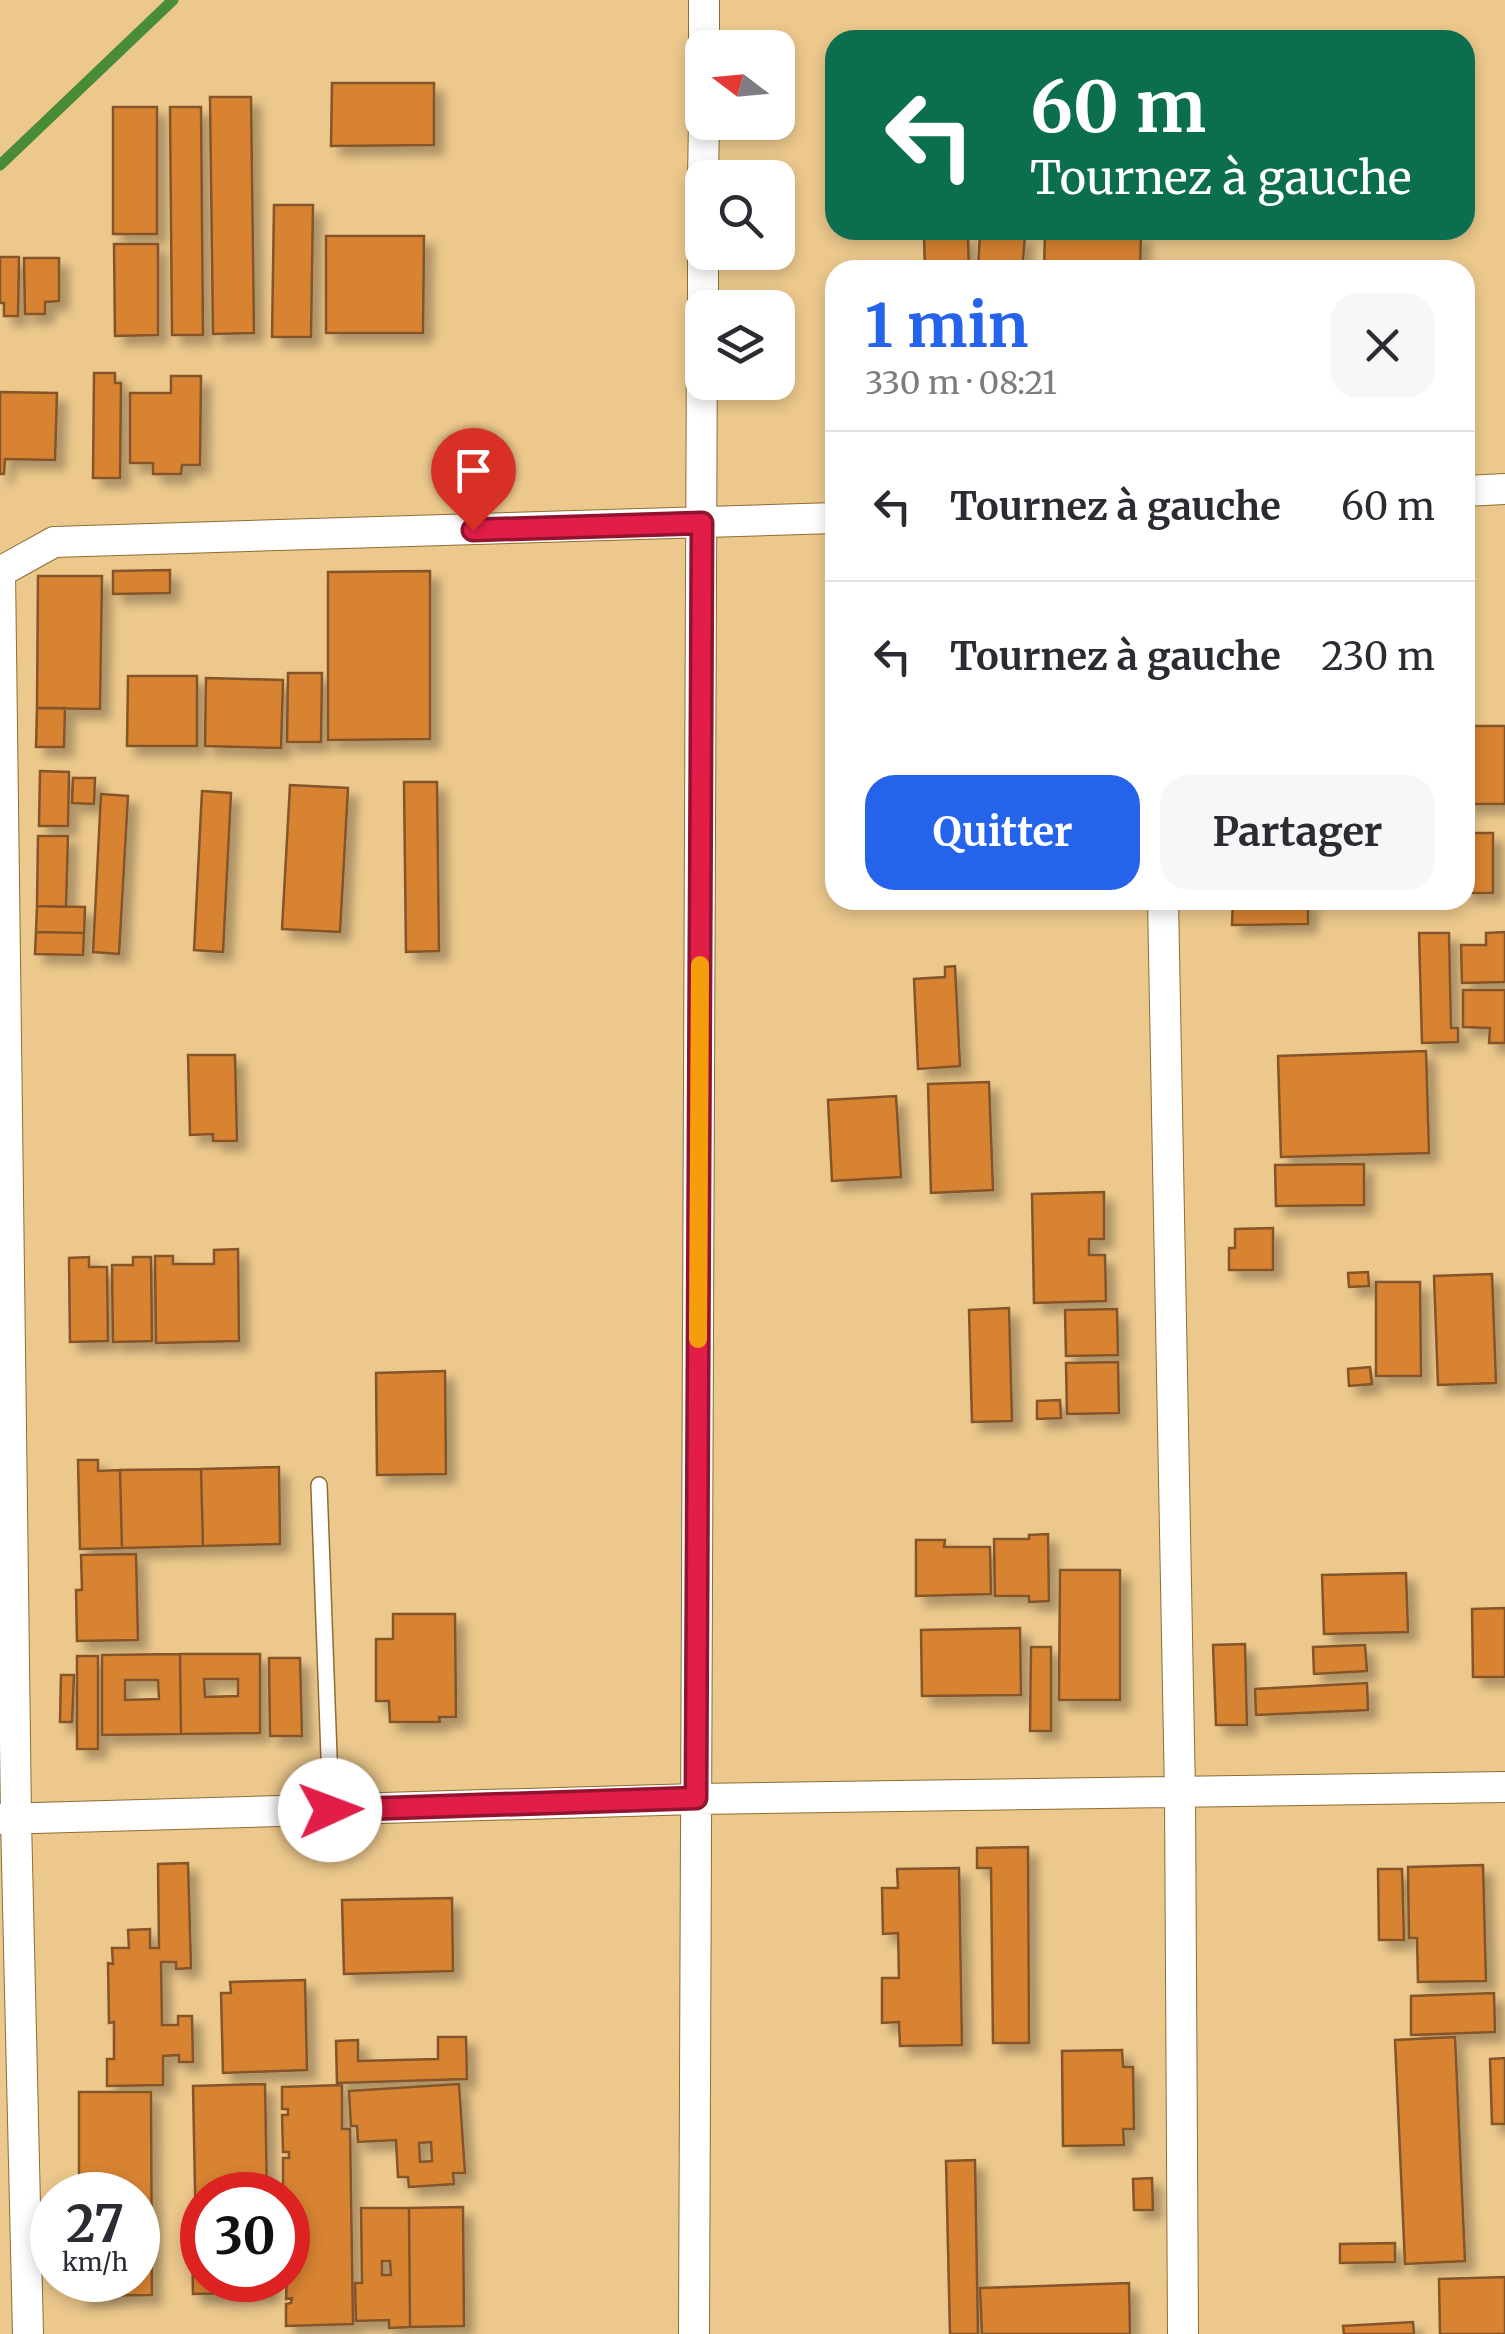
<!DOCTYPE html>
<html lang="fr">
<meta charset="utf-8">
<style>
:root{--surface:#fff;--page:#f7f7f7;--text:#2b2b33;--muted:#7c7c81;--line:#e1e1e2;--accent:#2563eb}
body{margin:0;font-family:Merriweather,serif;background:var(--page);color:var(--text);height:100vh;display:flex;flex-direction:column;font-size:38px;white-space:nowrap}
*{box-sizing:border-box;margin:0}
p{font-size:32px;color:var(--muted)}
.icon{flex:none;width:55px;height:55px;fill:none;stroke:currentColor;stroke-width:2;stroke-linecap:round;stroke-linejoin:round}
.map{position:relative;flex:1;overflow:hidden}
.details{position:absolute;left:825px;top:260px;width:650px;height:650px;display:flex;flex-direction:column;background:var(--surface);border-radius:30px;box-shadow:0 5px 15px #0003}
.details>*{flex:none}
.top-card{position:absolute;left:825px;top:30px;width:650px;height:210px;border-radius:30px;box-shadow:0 5px 15px #0003;background:#0b6e4f;color:#fff;overflow:hidden}
.needle{width:65px;rotate:286deg}
.tools{position:absolute;left:685px;top:30px;display:grid;gap:20px}
.tools a{display:grid;place-items:center;width:110px;height:110px;border-radius:20px;background:var(--surface);box-shadow:0 5px 15px #0003;font-size:50px}
.speed{position:absolute;left:30px;top:2172px;display:flex;gap:20px;font-size:50px;font-weight:700;text-align:center}
.speed>*{display:grid;place-content:center;width:130px;height:130px;border-radius:50%;background:var(--surface);box-shadow:0 5px 15px #0003;line-height:1}
.speed small{font-size:25px;font-weight:400}
.speed .limit{border:15px solid #d22;background:#fff;color:#111}
.pin{position:absolute;display:grid;place-items:center;width:85px;height:85px;color:#fff;margin:-102px -42px;border-radius:50% 50% 50% 0;rotate:-45deg;box-shadow:0 0 10px #0007}
.pin .icon{rotate:45deg}
.me{position:absolute;width:110px;margin:-55px;rotate:88deg;stroke-linejoin:round;filter:drop-shadow(0 0 8px #0008)}
.turn{display:flex;align-items:center;gap:35px;height:210px;padding:0 40px;font-size:45px}
.turn .icon{width:130px;height:130px;stroke-width:2.5}
.turn b{display:block;font-size:70px;line-height:85px}
.round{display:grid;place-items:center;flex:none;width:105px;height:105px;border-radius:30px;background:var(--page)}
.overview{display:flex;align-items:center;justify-content:space-between;height:170px;padding:0 40px}
h1{font-size:60px;font-weight:700;line-height:75px;color:var(--accent)}
.button{display:flex;gap:20px;margin-top:auto;padding:20px 40px}
.button a{flex:1;height:115px;border-radius:30px;background:var(--accent);color:#fff;font-size:40px;font-weight:700;line-height:115px;text-align:center}
.button a+a{background:var(--page);color:var(--text)}
ul{padding:0;list-style:none}
li{display:flex;align-items:center;gap:30px;height:150px;padding:0 40px;border-top:2px solid var(--line)}
li div{flex:1}
li b{display:block;font-size:38px}
li em{font-style:normal}
.map>svg:first-child{display:block}
.lines{fill:none;stroke-linecap:round;stroke-linejoin:round}
.stream{stroke:#488c38;stroke-width:11}
.building{fill:#d78333;stroke:#845429;stroke-width:2.5;fill-rule:evenodd;filter:url(#shadow)}
.service-casing{stroke:#8e6d33;stroke-width:18}
.minor-casing{stroke:#8e6d33;stroke-width:32}
.service{stroke:#fff;stroke-width:15}
.minor{stroke:#fff;stroke-width:30}
.route-casing{stroke:#92132f;stroke-width:25}
.route{stroke:#e11d48;stroke-width:18}
.slow{stroke:#f59e0b;stroke-width:18}
</style>
<div class="map">
<svg width="1505" height="2334" viewBox="0 0 1505 2334">
<defs>
<filter id="shadow"><feDropShadow dx="9" dy="9" stdDeviation="5" flood-color="#0004"/></filter>
</defs>
<rect width="100%" height="100%" fill="#ecc88c"/>
<g class="lines">
<path class="stream" d="M 0,165 L 173,0"/>
</g>
<path class="building" d="M 332,83 L 434,83 L 434,145 L 331,146 Z
M 210,97 L 251,97 L 254,333 L 213,334 Z
M 113,107 L 157,107 L 157,234 L 113,234 Z
M 170,107 L 201,107 L 203,335 L 172,335 Z
M 274,205 L 313,205 L 311,337 L 272,337 Z
M 1045,232 L 1141,234 L 1140,270 L 1044,270 Z
M 980,233 L 1025,236 L 1022,270 L 978,270 Z
M 326,236 L 424,236 L 423,333 L 326,333 Z
M 924,236 L 968,236 L 969,270 L 925,270 Z
M 114,244 L 158,244 L 158,335 L 115,336 Z
M 0,257 L 19,257 L 18,316 L 4,316 L 4,303 L 0,303 Z
M 24,258 L 59,258 L 59,301 L 45,302 L 45,314 L 25,314 Z
M 94,373 L 115,373 L 115,383 L 121,383 L 120,478 L 93,478 Z
M 171,376 L 201,376 L 200,465 L 182,465 L 181,474 L 153,474 L 153,463 L 130,463 L 130,393 L 171,393 Z
M 0,392 L 57,393 L 55,460 L 5,459 L 4,474 L 0,474 Z
M 170,570 L 170,593 L 113,594 L 113,571 Z
M 430,571 L 430,739 L 328,740 L 328,572 Z
M 38,576 L 102,576 L 100,709 L 37,708 Z
M 288,673 L 322,673 L 321,742 L 287,742 Z
M 128,676 L 197,676 L 197,746 L 127,746 Z
M 206,678 L 283,680 L 281,748 L 205,746 Z
M 37,708 L 65,708 L 64,747 L 36,747 Z
M 1465,726 L 1505,726 L 1505,804 L 1465,804 Z
M 40,771 L 69,772 L 68,826 L 39,826 Z
M 73,778 L 95,778 L 94,804 L 72,803 Z
M 404,782 L 437,782 L 439,951 L 406,952 Z
M 290,785 L 348,788 L 340,932 L 282,929 Z
M 202,791 L 231,793 L 223,952 L 194,950 Z
M 101,794 L 128,796 L 119,954 L 93,952 Z
M 1465,833 L 1493,833 L 1493,893 L 1465,893 Z
M 38,836 L 68,836 L 66,907 L 37,906 Z
M 1233,900 L 1308,900 L 1308,924 L 1232,925 Z
M 37,906 L 85,907 L 84,933 L 36,932 Z
M 36,932 L 84,933 L 83,955 L 35,954 Z
M 1505,932 L 1505,982 L 1462,983 L 1461,945 L 1486,945 L 1486,933 Z
M 1419,933 L 1449,933 L 1451,1028 L 1458,1028 L 1458,1042 L 1422,1043 Z
M 955,966 L 960,1066 L 918,1069 L 914,979 L 945,977 L 945,967 Z
M 1463,990 L 1505,990 L 1505,1043 L 1489,1043 L 1490,1028 L 1463,1027 Z
M 1426,1051 L 1429,1153 L 1281,1157 L 1278,1056 Z
M 188,1055 L 235,1055 L 237,1141 L 213,1141 L 213,1134 L 190,1135 Z
M 989,1082 L 993,1190 L 931,1193 L 928,1084 Z
M 896,1096 L 901,1177 L 832,1181 L 828,1100 Z
M 1364,1164 L 1364,1205 L 1276,1206 L 1275,1165 Z
M 1104,1192 L 1104,1239 L 1089,1239 L 1089,1255 L 1105,1255 L 1106,1301 L 1034,1303 L 1032,1194 Z
M 1273,1228 L 1273,1270 L 1229,1270 L 1229,1248 L 1235,1248 L 1235,1229 Z
M 238,1249 L 239,1341 L 156,1343 L 155,1256 L 173,1256 L 173,1264 L 214,1264 L 214,1250 Z
M 89,1257 L 89,1267 L 107,1267 L 108,1341 L 70,1342 L 69,1258 Z
M 133,1257 L 151,1257 L 152,1341 L 113,1342 L 112,1265 L 133,1265 Z
M 1368,1272 L 1369,1286 L 1349,1287 L 1348,1273 Z
M 1492,1274 L 1496,1383 L 1438,1385 L 1434,1276 Z
M 1376,1282 L 1420,1282 L 1421,1376 L 1376,1376 Z
M 1009,1308 L 1012,1421 L 972,1422 L 969,1310 Z
M 1117,1309 L 1118,1355 L 1066,1356 L 1065,1310 Z
M 1118,1362 L 1119,1413 L 1067,1414 L 1066,1363 Z
M 1370,1367 L 1372,1384 L 1349,1386 L 1348,1369 Z
M 445,1371 L 446,1474 L 377,1475 L 376,1373 Z
M 1060,1400 L 1061,1418 L 1037,1419 L 1037,1401 Z
M 78,1460 L 98,1460 L 98,1471 L 120,1470 L 122,1548 L 80,1549 Z
M 279,1467 L 280,1544 L 203,1546 L 201,1469 Z
M 201,1469 L 203,1546 L 122,1548 L 120,1470 Z
M 1048,1534 L 1049,1601 L 1029,1602 L 1029,1596 L 995,1596 L 994,1539 L 1029,1539 L 1029,1535 Z
M 916,1540 L 945,1540 L 944,1547 L 990,1547 L 991,1594 L 916,1596 Z
M 136,1554 L 138,1640 L 77,1641 L 76,1590 L 82,1590 L 81,1555 Z
M 1060,1570 L 1120,1570 L 1120,1700 L 1059,1700 Z
M 1406,1573 L 1408,1632 L 1324,1634 L 1322,1575 Z
M 1505,1608 L 1505,1677 L 1473,1677 L 1472,1609 Z
M 393,1614 L 455,1614 L 456,1717 L 439,1717 L 440,1722 L 390,1722 L 389,1701 L 376,1701 L 376,1639 L 393,1639 Z
M 1020,1628 L 1021,1695 L 922,1696 L 921,1630 Z
M 1245,1644 L 1247,1725 L 1216,1725 L 1213,1645 Z
M 1365,1645 L 1367,1671 L 1314,1674 L 1313,1647 Z
M 1031,1647 L 1051,1647 L 1051,1731 L 1030,1731 Z
M 180,1654 L 260,1654 L 260,1733 L 181,1734 ZM 204,1679 L 238,1679 L 238,1696 L 205,1697 Z
M 180,1654 L 181,1734 L 102,1735 L 102,1655 ZM 125,1680 L 158,1680 L 159,1699 L 125,1700 Z
M 77,1656 L 98,1656 L 98,1749 L 77,1749 Z
M 269,1658 L 300,1658 L 302,1736 L 270,1736 Z
M 61,1675 L 74,1675 L 72,1722 L 60,1722 Z
M 1367,1683 L 1368,1710 L 1256,1715 L 1255,1689 Z
M 1028,1847 L 1029,2043 L 993,2043 L 991,1868 L 977,1868 L 977,1848 Z
M 188,1863 L 191,1968 L 176,1969 L 176,1962 L 161,1962 L 162,2025 L 178,2025 L 178,2016 L 192,2016 L 193,2062 L 179,2062 L 179,2055 L 163,2056 L 163,2085 L 107,2086 L 107,2059 L 114,2059 L 114,2022 L 109,2023 L 108,1963 L 113,1964 L 112,1948 L 129,1948 L 128,1930 L 150,1929 L 150,1948 L 159,1948 L 158,1864 Z
M 1483,1865 L 1486,1981 L 1418,1982 L 1417,1938 L 1409,1938 L 1408,1867 Z
M 959,1868 L 962,2045 L 900,2046 L 899,2022 L 882,2023 L 882,1978 L 899,1978 L 898,1933 L 883,1934 L 882,1888 L 898,1888 L 897,1869 Z
M 1378,1869 L 1402,1869 L 1404,1940 L 1379,1940 Z
M 452,1898 L 453,1971 L 344,1974 L 342,1900 Z
M 305,1980 L 307,2070 L 223,2073 L 221,1993 L 231,1993 L 230,1982 Z
M 1494,1993 L 1495,2032 L 1411,2035 L 1411,1996 Z
M 438,2037 L 466,2037 L 467,2079 L 337,2083 L 336,2041 L 358,2040 L 358,2061 L 438,2059 Z
M 1455,2037 L 1465,2261 L 1405,2264 L 1395,2040 Z
M 1122,2050 L 1123,2067 L 1133,2067 L 1134,2129 L 1123,2129 L 1124,2145 L 1063,2146 L 1062,2051 Z
M 1505,2058 L 1505,2124 L 1492,2124 L 1490,2059 Z
M 265,2084 L 267,2195 L 202,2195 L 202,2280 L 268,2280 L 269,2292 L 193,2294 L 192,2239 L 196,2239 L 193,2086 Z
M 459,2084 L 465,2173 L 453,2173 L 454,2184 L 409,2187 L 408,2177 L 398,2177 L 396,2140 L 358,2142 L 357,2126 L 351,2126 L 349,2091 ZM 431,2142 L 432,2161 L 420,2162 L 419,2143 Z
M 342,2085 L 342,2129 L 350,2129 L 353,2324 L 286,2326 L 286,2304 L 291,2303 L 292,2298 L 286,2299 L 288,2252 L 291,2252 L 288,2244 L 290,2209 L 288,2195 L 283,2195 L 283,2158 L 289,2158 L 289,2152 L 283,2152 L 282,2115 L 288,2115 L 288,2109 L 282,2109 L 282,2087 Z
M 79,2092 L 151,2092 L 152,2295 L 79,2296 L 79,2280 L 138,2280 L 138,2195 L 79,2195 Z
M 975,2160 L 978,2334 L 950,2334 L 946,2161 Z
M 1152,2178 L 1153,2210 L 1134,2210 L 1133,2179 Z
M 463,2207 L 464,2326 L 410,2327 L 409,2208 Z
M 361,2208 L 409,2208 L 410,2327 L 389,2328 L 389,2320 L 356,2321 L 355,2283 L 362,2283 ZM 382,2261 L 390,2261 L 391,2275 L 382,2275 Z
M 1395,2243 L 1395,2262 L 1340,2263 L 1340,2244 Z
M 1505,2277 L 1505,2334 L 1440,2334 L 1439,2279 Z
M 1129,2283 L 1130,2334 L 982,2334 L 980,2288 Z
M 1413,2322 L 1414,2334 L 1344,2334 L 1343,2326 Z"/>
<g class="lines">
<defs>
<path id="service" d="M 319,1485 L 331,1810"/>
<path id="minor" d="M 704,48 L 704,0
M 703,178 L 704,122
M 703,308 L 703,252
M 1465,491 L 1505,489
M 0,571 L 16,1819 L 28,2334
M 0,572 L 54,542 L 835,518
M 1163,900 L 1180,1794 L 1183,2334
M 0,1819 L 696,1799 L 1505,1787
M 694,2334 L 702,331"/>
</defs>
<use href="#service" class="service-casing"/>
<use href="#minor" class="minor-casing"/>
<use href="#service" class="service"/>
<use href="#minor" class="minor"/>
</g>
<g class="lines">
<defs>
<path id="route" d="M 330,1810 L 696,1798 L 702,523 L 473,530"/>
</defs>
<use href="#route" class="route-casing"/>
<use href="#route" class="route"/>
<path class="slow" d="M 698,1339 L 700,965"/>
</g>
</svg>
<div class="tools">
<a><svg class="needle" viewBox="-14 -14 28 28"><path d="M0-13l5 13h-10z" fill="#e53935"/><path d="M0 13l5-13h-10z" fill="#7c7c81"/></svg></a>
<a><svg class="icon" aria-label="search" viewBox="0 0 24 24"><circle cx="10" cy="10" r="6"/><path d="M15 15l6 6"/></svg></a>
<a><svg class="icon" aria-label="layers" viewBox="0 0 24 24"><path d="M12 4l9 5-9 5-9-5zM3 14l9 5 9-5"/></svg></a>
</div>
<div class="speed"><div>27<small>km/h</small></div><div class="limit">30</div></div>
<div class="pin" style="left:473px;top:530px;background:#d93025"><svg class="icon" aria-label="arrive" viewBox="0 0 24 24"><path d="M6 21V4h12l-3 4 3 4H6"/></svg></div>
<svg class="me" style="left:330px;top:1810px" viewBox="-20 -20 40 40"><circle r="19" fill="#fff"/><path d="M0-13L10 11 0 6-10 11z" fill="#e11d48"/></svg>
<div class="top-card">
<div class="turn"><svg class="icon" aria-label="left" viewBox="0 0 24 24"><path d="M17 20v-9H6M10 6l-5 5 5 5"/></svg><div><b>60 m</b>Tournez à gauche</div></div>
</div>
<section class="details">
<div class="overview"><div><h1>1 min</h1><p>330 m · 08:21</p></div><a class="round"><svg class="icon" aria-label="close" viewBox="0 0 24 24"><path d="M6 6l12 12M18 6L6 18"/></svg></a></div>
<ul>
<li><svg class="icon" aria-label="left" viewBox="0 0 24 24"><path d="M17 20v-9H6M10 6l-5 5 5 5"/></svg><div><b>Tournez à gauche</b></div><em>60 m</em></li>
<li><svg class="icon" aria-label="left" viewBox="0 0 24 24"><path d="M17 20v-9H6M10 6l-5 5 5 5"/></svg><div><b>Tournez à gauche</b></div><em>230 m</em></li>
</ul>
<div class="button"><a>Quitter</a><a>Partager</a></div>
</section>
</div>
